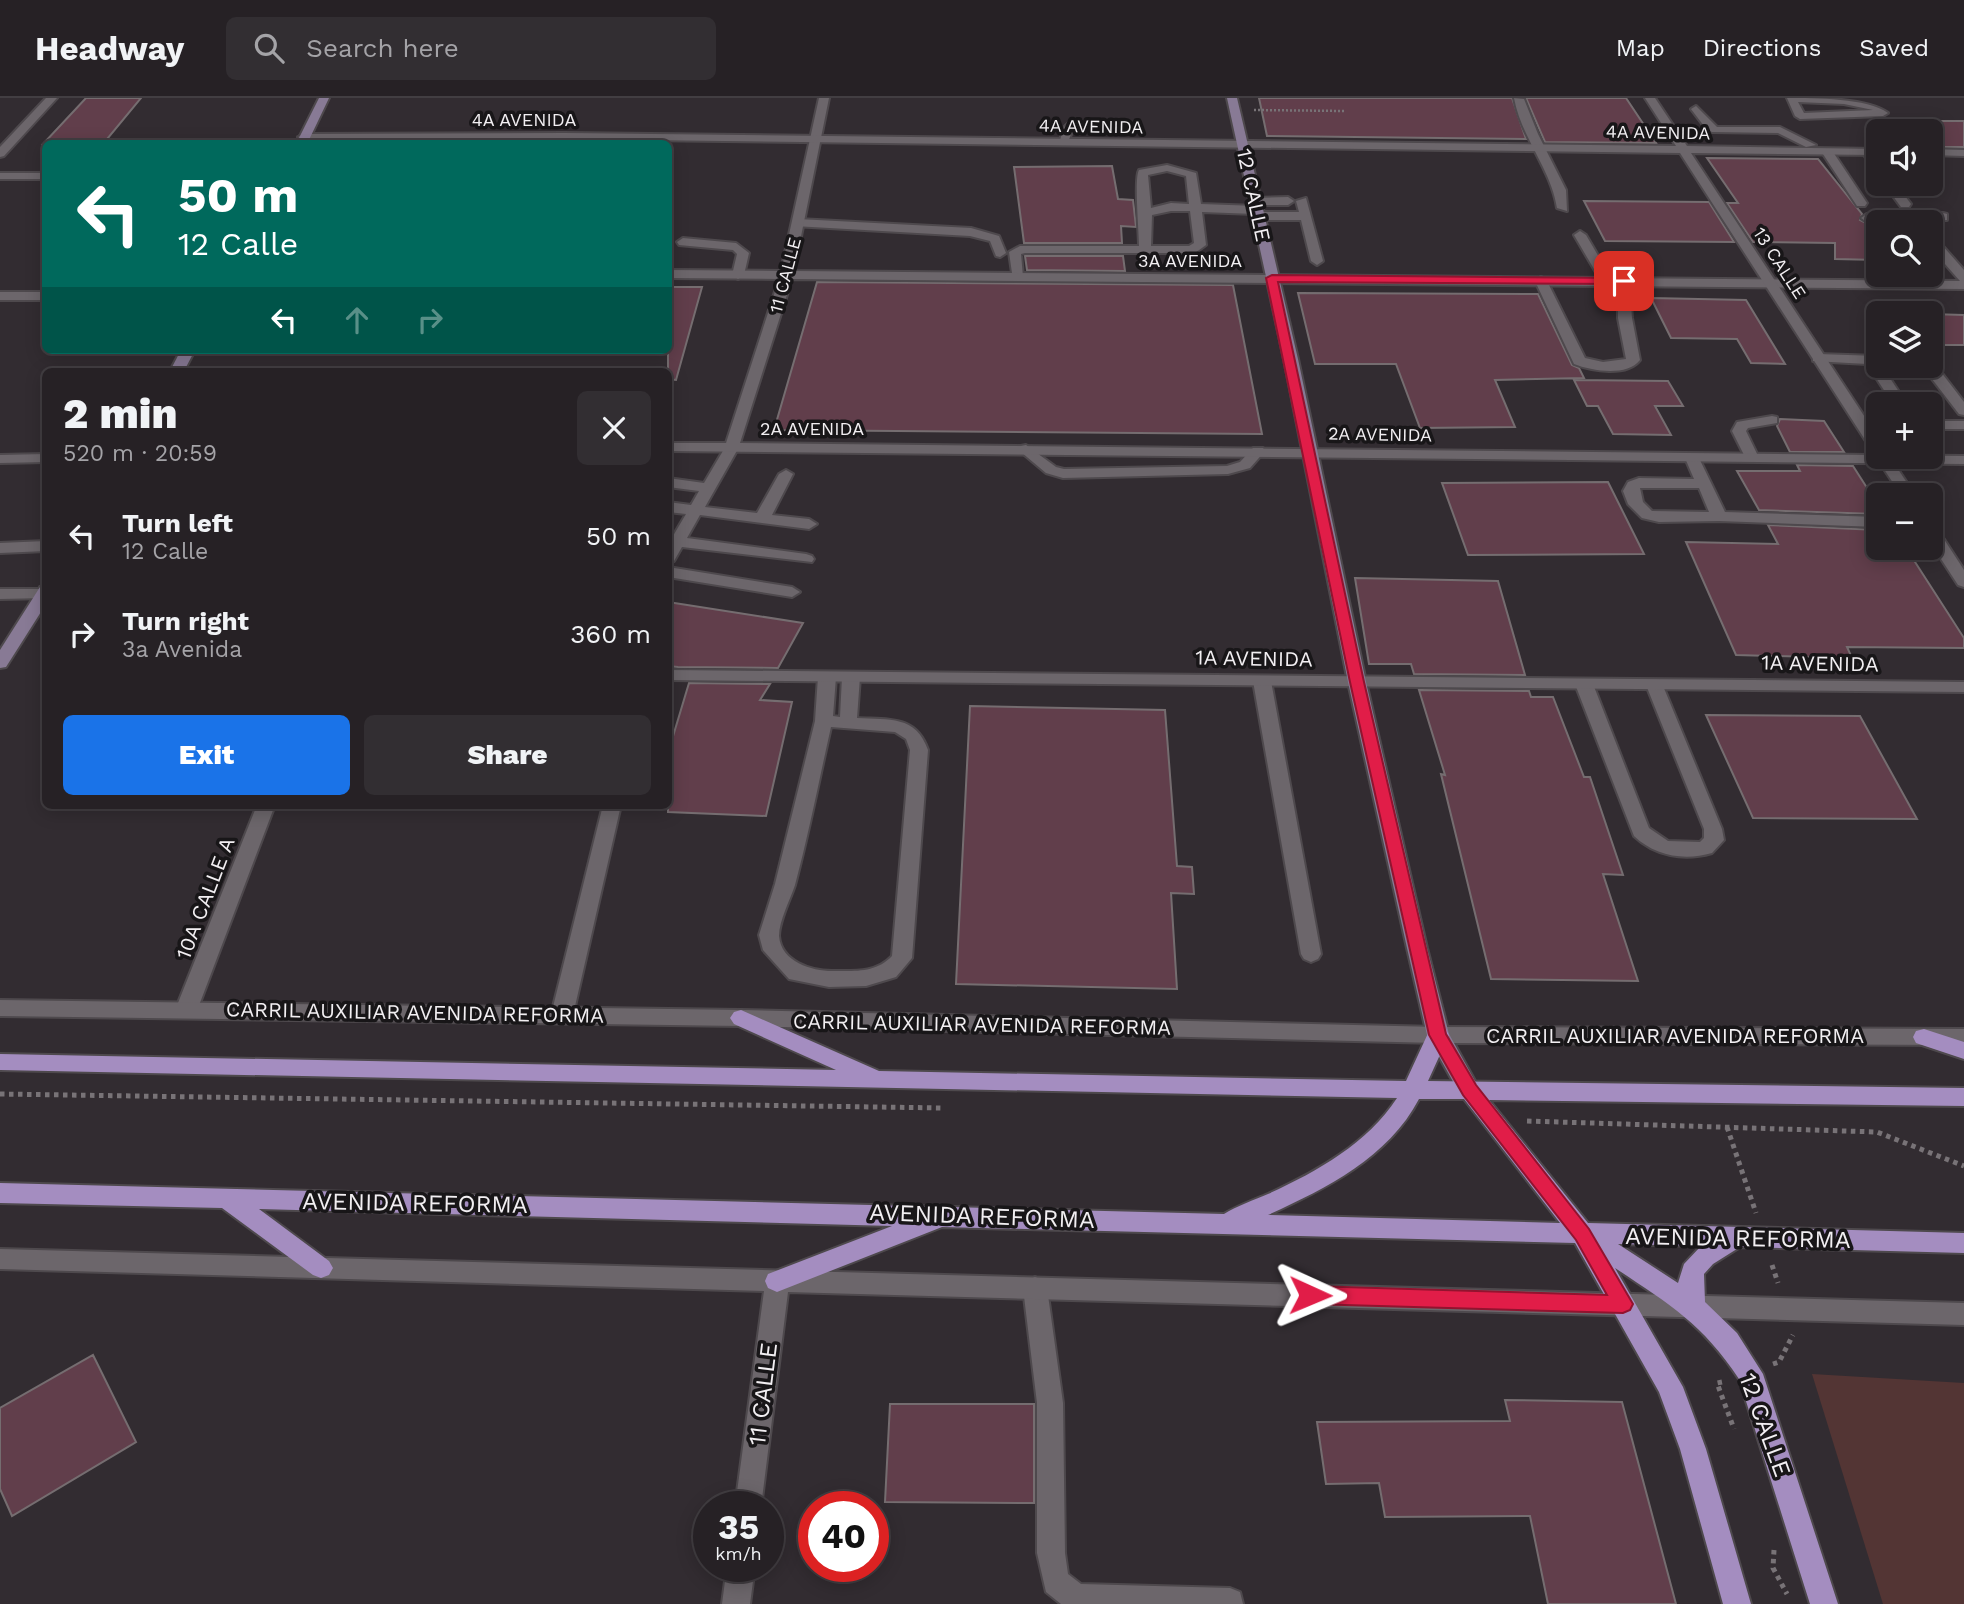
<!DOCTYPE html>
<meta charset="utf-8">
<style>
:root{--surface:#262125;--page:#322e32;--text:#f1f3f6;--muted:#a4a3a7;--line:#423e42;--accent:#1a73e8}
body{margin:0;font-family:"Work Sans",sans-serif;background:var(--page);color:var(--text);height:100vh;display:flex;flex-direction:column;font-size:26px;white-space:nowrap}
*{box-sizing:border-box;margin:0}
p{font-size:23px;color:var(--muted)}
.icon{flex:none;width:38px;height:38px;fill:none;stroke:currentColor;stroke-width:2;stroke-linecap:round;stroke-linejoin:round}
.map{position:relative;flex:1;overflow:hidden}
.drawer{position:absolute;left:42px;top:270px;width:630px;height:441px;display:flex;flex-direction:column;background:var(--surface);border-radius:10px;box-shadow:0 4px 18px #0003,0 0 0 2px var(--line)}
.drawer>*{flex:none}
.hud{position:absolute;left:42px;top:42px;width:630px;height:214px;border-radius:10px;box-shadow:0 4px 18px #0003,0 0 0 2px var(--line);background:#00695c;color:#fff;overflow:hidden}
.fabs{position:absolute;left:1866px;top:21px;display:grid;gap:14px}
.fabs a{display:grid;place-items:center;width:77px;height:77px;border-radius:10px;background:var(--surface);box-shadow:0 4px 18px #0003,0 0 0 2px var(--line);font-size:35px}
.speed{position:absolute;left:693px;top:1393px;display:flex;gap:14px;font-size:35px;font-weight:700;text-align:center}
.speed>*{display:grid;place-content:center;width:91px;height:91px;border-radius:50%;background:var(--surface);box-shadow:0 4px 18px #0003,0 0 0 2px var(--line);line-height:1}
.speed small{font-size:18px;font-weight:400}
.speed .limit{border:10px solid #d22;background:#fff;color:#111}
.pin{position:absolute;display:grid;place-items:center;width:60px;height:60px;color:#fff;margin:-30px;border-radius:14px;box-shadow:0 4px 10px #0006}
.me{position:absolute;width:77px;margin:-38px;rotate:91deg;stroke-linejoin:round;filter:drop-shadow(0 0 5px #0008)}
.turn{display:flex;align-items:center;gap:24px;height:147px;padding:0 21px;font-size:32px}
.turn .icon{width:91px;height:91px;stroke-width:2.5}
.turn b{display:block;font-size:49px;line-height:60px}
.lanes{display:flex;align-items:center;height:66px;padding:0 21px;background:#0003;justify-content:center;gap:35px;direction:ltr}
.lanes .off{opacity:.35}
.round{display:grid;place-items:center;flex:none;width:74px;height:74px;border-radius:10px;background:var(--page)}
.headline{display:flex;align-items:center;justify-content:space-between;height:119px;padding:0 21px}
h1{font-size:42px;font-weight:800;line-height:52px}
.action{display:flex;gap:14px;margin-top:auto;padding:14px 21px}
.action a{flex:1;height:80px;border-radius:10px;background:var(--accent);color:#fff;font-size:28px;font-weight:800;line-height:80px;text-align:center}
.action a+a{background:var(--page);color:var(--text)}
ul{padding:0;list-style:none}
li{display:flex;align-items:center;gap:21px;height:98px;padding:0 21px}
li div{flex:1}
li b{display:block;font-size:26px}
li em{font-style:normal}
header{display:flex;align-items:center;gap:42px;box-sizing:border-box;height:98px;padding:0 35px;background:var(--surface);border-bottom:2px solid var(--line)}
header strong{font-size:33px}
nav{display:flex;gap:38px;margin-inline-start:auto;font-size:24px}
.search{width:490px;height:63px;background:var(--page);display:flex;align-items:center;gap:18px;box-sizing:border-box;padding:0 24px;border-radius:10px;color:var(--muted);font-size:26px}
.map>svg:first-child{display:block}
.green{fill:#533534}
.building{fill:#613e4b;stroke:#756d70;stroke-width:2}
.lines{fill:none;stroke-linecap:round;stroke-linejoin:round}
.service-casing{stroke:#4e494d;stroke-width:4}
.minor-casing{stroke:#4e494d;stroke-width:4}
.tertiary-casing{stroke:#4e494d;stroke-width:4}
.secondary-casing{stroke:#4e494d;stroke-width:4}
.primary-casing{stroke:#4e494d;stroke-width:4}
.path-far1{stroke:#787377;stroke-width:2.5;stroke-dasharray:2 2;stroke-linecap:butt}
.path{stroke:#787377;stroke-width:5;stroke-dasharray:4.5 4.5;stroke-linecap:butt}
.service{fill:#6c666b;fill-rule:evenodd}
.minor{fill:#6c666b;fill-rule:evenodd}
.tertiary{fill:#6c666b;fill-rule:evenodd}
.secondary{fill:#887a95;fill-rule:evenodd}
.primary{fill:#a48dc0;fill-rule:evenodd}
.route{fill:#e11d48;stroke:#92132f;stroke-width:2}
.labels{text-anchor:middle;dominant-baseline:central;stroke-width:7;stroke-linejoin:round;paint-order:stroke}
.far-street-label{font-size:18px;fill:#f2eff2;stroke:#181618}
.street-label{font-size:21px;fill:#f2eff2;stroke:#181618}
.near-street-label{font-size:24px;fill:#f2eff2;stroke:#181618}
</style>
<header>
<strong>Headway</strong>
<div class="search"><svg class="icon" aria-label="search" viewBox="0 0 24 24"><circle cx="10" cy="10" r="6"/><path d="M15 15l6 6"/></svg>Search here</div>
<nav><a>Map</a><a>Directions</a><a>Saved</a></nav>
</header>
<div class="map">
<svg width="1964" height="1506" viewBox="0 0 1964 1506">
<rect width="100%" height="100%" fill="#322c31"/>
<path class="green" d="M 1812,1276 L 1964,1285 L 1964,1506 L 1883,1506 Z"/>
<path class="building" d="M 86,0 L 141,0 L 103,46 L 43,46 Z
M 1259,0 L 1512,0 L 1526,41 L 1267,38 Z
M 1526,0 L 1626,0 L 1656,45 L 1545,44 Z
M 1930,23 L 1964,23 L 1964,49 L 1935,49 L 1930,44 Z
M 1707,60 L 1818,61 L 1862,116 L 1860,122 L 1870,127 L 1878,136 L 1878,162 L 1835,161 L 1835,145 L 1753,144 L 1727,105 L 1738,105 Z
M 1112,68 L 1118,101 L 1133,102 L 1136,129 L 1121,128 L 1122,145 L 1024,145 L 1014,69 Z
M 1584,103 L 1709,104 L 1734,144 L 1605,143 Z
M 1025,158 L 1123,158 L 1125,173 L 1027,172 Z
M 817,184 L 1233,187 L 1262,336 L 774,332 Z
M 668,189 L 702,189 L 676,282 L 668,281 Z
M 1298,195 L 1538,196 L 1572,267 L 1579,270 L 1584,280 L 1495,282 L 1515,329 L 1420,330 L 1396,266 L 1315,266 Z
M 1651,200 L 1746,202 L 1785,266 L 1751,265 L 1737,241 L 1671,240 Z
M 1930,216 L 1964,217 L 1964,247 L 1930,247 Z
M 1574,282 L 1668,283 L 1683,308 L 1655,308 L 1671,337 L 1613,336 L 1598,308 L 1587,308 Z
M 1780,321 L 1824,323 L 1844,354 L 1790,354 L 1777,328 Z
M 1797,367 L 1853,368 L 1878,407 L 1878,416 L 1759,412 L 1737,373 L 1800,373 Z
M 1608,384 L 1644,456 L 1468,457 L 1442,385 Z
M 1768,427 L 1878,432 L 1878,450 L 1906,450 L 1964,540 L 1964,550 L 1847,549 L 1852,560 L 1736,557 L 1686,444 L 1778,446 Z
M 1355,480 L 1498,483 L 1525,577 L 1414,576 L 1411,566 L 1369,566 Z
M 668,504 L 803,525 L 778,570 L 678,569 L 668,568 Z
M 689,585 L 770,586 L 760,602 L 792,604 L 766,718 L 668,714 L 668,655 Z
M 1419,592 L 1529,593 L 1531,599 L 1553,599 L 1584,679 L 1590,679 L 1623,777 L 1603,776 L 1638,883 L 1491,881 L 1441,676 L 1445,677 Z
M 970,608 L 1165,612 L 1177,768 L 1192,769 L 1194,796 L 1171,795 L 1177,891 L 956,886 Z
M 1706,617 L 1860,618 L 1917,721 L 1753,720 Z
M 93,1257 L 136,1344 L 12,1418 L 0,1391 L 0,1310 Z
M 1505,1302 L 1622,1304 L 1676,1506 L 1548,1506 L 1530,1418 L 1385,1419 L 1379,1385 L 1326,1386 L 1317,1324 L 1510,1323 Z
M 890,1306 L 1034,1306 L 1034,1405 L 885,1404 Z"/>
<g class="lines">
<defs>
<path id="service" d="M 1514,0 L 1524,1 L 1538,36 L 1566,92 L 1567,113 L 1557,110 C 1551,71 1521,39 1514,0 Z
M 1787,0 C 1816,0 1867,0 1888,15 L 1883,18 L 1800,21 L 1795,18 ZM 1798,4 L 1844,6 L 1873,12 L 1804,15 Z
M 1696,8 L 1717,29 L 1780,29 L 1816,47 L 1806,49 L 1778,35 L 1712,34 L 1707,32 L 1691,11 Z
M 1073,21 L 1082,23 L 1073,31 L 1067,47 L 1059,47 L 1063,30 Z
M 1823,51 L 1831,51 L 1867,105 L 1865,108 L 1857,108 L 1821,53 Z
M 1868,51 L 1872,52 L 1878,61 L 1878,73 L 1874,72 L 1862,54 Z
M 1167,67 L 1196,75 L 1201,106 L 1257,108 L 1261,109 L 1261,114 L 1299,114 L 1296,103 L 1306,100 L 1323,163 L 1317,167 L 1311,163 L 1301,122 L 1259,122 L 1255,121 L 1255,116 L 1202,114 L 1206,147 L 1195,155 L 1025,155 L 1021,156 L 1023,179 L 1017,183 L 1013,182 L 1009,154 L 1020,148 L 1139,148 C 1139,133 1134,80 1139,72 ZM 1167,73 L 1186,78 L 1189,106 L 1171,105 L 1151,110 L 1148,77 ZM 1171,113 L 1190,113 L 1194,145 L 1189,148 L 1151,148 L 1152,117 Z
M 1884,86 L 1896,86 L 1911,106 L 1909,109 L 1901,109 Z
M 1255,100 L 1288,99 L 1294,103 L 1288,107 L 1251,107 L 1251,101 Z
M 1943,115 L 1947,116 L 1947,122 L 1867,124 L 1861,120 L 1867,116 Z
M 798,121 L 971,130 L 999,138 L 1006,155 L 1000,159 L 996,158 L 990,143 L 970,138 L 794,128 L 794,122 Z
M 1580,133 L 1586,137 L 1613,183 L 1612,186 L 1602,186 L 1601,183 L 1574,137 Z
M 1930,137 L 1934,138 L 1964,172 L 1964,184 L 1960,183 L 1930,149 Z
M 683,140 L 736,145 L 749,155 L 744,177 L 738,181 L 732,177 L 737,156 L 733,152 L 679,147 L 677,144 Z
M 1541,179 L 1547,183 L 1585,260 L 1603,264 L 1626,261 L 1618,220 L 1618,183 L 1619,180 L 1629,180 L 1632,220 L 1640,262 C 1627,279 1592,273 1574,266 L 1535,183 Z
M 1818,256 L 1878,258 L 1878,268 L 1882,268 L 1907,306 L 1893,306 L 1867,266 L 1813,263 L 1813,257 Z
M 1930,264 L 1934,265 L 1964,304 L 1964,317 L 1959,316 L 1922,268 L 1930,268 Z
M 1772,318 L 1777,319 L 1777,325 L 1748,330 L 1746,333 L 1759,360 L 1757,363 L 1747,363 L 1732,333 L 1737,324 Z
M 1930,323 L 1964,323 L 1964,331 L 1930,331 Z
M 732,345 L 739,349 L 705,409 L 757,415 L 779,376 L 786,372 L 793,376 L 772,417 L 809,421 L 817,426 L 809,431 L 700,417 L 687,440 L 806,456 L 812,458 L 814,461 L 812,464 L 682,449 L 674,463 L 668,465 L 668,437 L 673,438 L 686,416 L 668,414 L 668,404 L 691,407 L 699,393 L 668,389 L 668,380 L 704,385 L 727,346 Z
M 1026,347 L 1056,369 L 1064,371 L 1227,368 L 1240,364 L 1253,350 L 1263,350 L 1265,353 L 1250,370 L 1228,376 L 1063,380 L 1046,375 L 1021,354 L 1019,351 L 1021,348 Z
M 1692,356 L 1699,360 L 1725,414 L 1878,419 L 1878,429 L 1719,423 L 1659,424 L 1642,420 L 1628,406 L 1623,393 L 1628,384 L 1639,380 L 1694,381 L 1685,360 ZM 1640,390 L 1699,390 L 1709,414 L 1652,413 L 1643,404 Z
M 46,443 L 46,453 L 0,455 L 0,445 Z
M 668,469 L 792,489 L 800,494 L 792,499 L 668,479 Z
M 0,491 L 43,491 L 46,492 L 46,500 L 0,501 Z
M 827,574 L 836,579 L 833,618 L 840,619 L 842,579 L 845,575 L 857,575 L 860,579 L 857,620 C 889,622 916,617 928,652 L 912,860 L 896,879 L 866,888 L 829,889 L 789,881 L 763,852 L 759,837 L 775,786 L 815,623 L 818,579 ZM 831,629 L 895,634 L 906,641 L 910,652 L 892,858 C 876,875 855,873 832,873 C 812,873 781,864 779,838 C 779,823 790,802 795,787 C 809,735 819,682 831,629 Z
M 1262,578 L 1271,583 L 1321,856 L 1318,861 L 1311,864 L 1304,861 L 1301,856 L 1253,583 Z
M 1584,581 L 1593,586 L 1649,730 L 1668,743 L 1700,744 L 1704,740 L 1704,731 L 1646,587 L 1655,582 L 1661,583 L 1722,731 L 1724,742 L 1712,755 C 1684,763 1655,758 1634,738 L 1575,586 Z
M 1035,1179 L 1044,1183 L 1047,1190 L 1063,1305 L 1065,1455 L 1068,1476 L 1081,1486 L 1230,1490 L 1240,1494 L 1243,1506 L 1061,1506 L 1046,1494 L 1037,1455 L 1037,1305 L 1023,1190 L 1026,1183 Z"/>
<path id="minor" d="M 46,0 L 57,0 L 4,58 L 0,59 L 0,49 Z
M 819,0 L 829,0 L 794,173 L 1964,183 L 1964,191 L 792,181 L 740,345 L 1964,358 L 1964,366 L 668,353 L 668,345 L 726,345 L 779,181 L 668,180 L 668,172 L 781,173 Z
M 0,75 L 46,75 L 46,81 L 0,81 Z
M 0,194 L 46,194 L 46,202 L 0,202 Z
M 668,572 L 1964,584 L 1964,594 L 668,582 Z
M 257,707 L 275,707 L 198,910 L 194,916 L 187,918 L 180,916 L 176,910 Z
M 603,707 L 621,707 L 573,917 L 569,923 L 562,925 L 555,923 L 551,917 Z"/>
<path id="tertiary" d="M 1645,0 L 1655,0 L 1687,48 L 1878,51 L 1878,57 L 1691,55 L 1878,339 L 1878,355 L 1871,351 L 1680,55 L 564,41 L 304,42 L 298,39 L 304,36 L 564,35 L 1676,48 Z
M 1930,51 L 1964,52 L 1964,58 L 1930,57 Z
M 46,356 L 46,364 L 0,365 L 0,357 Z
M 1878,356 L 1878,359 L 1890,359 L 1915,397 L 1901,397 L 1876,359 Z
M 1930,427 L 1936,429 L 1964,472 L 1964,489 L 1958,487 L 1930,444 Z
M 0,902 L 741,912 L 1438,929 L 1964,931 L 1964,947 L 1438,945 L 741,928 L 0,918 Z
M 0,1151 L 1964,1205 L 1964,1227 L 788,1194 L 761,1409 L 735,1409 L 764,1193 L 0,1171 Z
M 727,1468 L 755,1468 L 750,1506 L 722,1506 Z"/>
<path id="secondary" d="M 319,0 L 329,0 L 307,46 L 296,46 Z
M 1227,0 L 1237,0 L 1298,261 L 1366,584 L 1427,850 L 1449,936 L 1480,992 L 1477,998 L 1469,1001 L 1461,998 L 1427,937 L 1407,850 L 1348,584 L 1284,261 Z
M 181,252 L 195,252 L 184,273 L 170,273 Z
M 46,487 L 46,506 L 6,569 L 0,570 L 0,552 L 40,489 Z"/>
<path id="primary" d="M 741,912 L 879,973 L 1406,983 L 1430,931 L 1438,929 L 1446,931 L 1449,937 L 1428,983 L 1964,990 L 1964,1008 L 1489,1002 L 1588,1125 L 1964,1135 L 1964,1155 L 1740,1149 L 1713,1166 L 1704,1176 L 1705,1204 L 1737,1235 L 1763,1276 L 1838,1506 L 1810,1506 L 1739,1281 C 1702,1225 1669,1206 1615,1170 L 1683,1289 L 1706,1351 L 1751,1506 L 1723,1506 L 1680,1351 L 1659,1294 L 1575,1145 L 942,1129 L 777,1194 L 768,1190 L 765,1183 L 768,1176 L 892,1128 L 259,1111 L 329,1163 L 333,1170 L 329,1177 L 321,1180 L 313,1177 L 222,1110 L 0,1105 L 0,1085 L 1224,1116 C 1237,1108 1254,1102 1268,1096 C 1316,1074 1367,1046 1397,1000 L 0,972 L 0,956 L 836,972 L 734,926 L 730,920 L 734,914 ZM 1419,1001 L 1464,1001 L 1560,1125 L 1268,1117 C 1325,1091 1388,1060 1419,1001 ZM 1618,1146 L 1701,1148 L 1684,1166 L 1678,1185 Z
M 1924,931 L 1964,944 L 1964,961 L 1916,945 L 1913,939 L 1916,933 Z"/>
</defs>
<use href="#service" class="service-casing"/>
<use href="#minor" class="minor-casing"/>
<use href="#tertiary" class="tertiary-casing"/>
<use href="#secondary" class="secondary-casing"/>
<use href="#primary" class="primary-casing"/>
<path class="path-far1" d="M 1254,12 L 1344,13"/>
<path class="path" d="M 0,996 L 944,1010
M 1527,1023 L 1877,1034 L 1964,1068
M 1727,1029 L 1756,1115
M 1772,1167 L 1778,1185
M 1773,1266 L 1779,1264 L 1793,1237
M 1722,1284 L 1717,1285 L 1734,1331
M 1774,1452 L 1773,1470 L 1787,1496"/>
<use href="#service" class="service"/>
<use href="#minor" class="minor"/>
<use href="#tertiary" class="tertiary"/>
<use href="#secondary" class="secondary"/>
<use href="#primary" class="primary"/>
</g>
<path class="route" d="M 1272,177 L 1624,180 L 1630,183 L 1624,186 L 1278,184 L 1364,584 L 1446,936 L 1476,987 L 1589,1131 L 1633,1206 L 1630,1212 L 1623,1215 L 1310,1206 L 1303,1203 L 1300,1197 L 1303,1191 L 1310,1188 L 1607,1197 L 1576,1142 L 1463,997 L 1429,937 L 1350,584 L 1266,180 Z"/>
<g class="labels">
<g class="far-street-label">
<text x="524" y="21">4A AVENIDA</text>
<text transform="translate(1091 28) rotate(1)">4A AVENIDA</text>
<text transform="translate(1658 34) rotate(1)">4A AVENIDA</text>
<text x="1190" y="162">3A AVENIDA</text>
<text transform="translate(1780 165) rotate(57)">13 CALLE</text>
<text transform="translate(785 177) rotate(-75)">11 CALLE</text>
<text x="812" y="330">2A AVENIDA</text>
<text transform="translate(1380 336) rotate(1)">2A AVENIDA</text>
</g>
<g class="street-label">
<text transform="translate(1254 97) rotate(78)">12 CALLE</text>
<text transform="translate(1254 560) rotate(1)">1A AVENIDA</text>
<text transform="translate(1820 565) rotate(1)">1A AVENIDA</text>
<text transform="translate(205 800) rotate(-69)">10A CALLE A</text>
<text transform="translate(415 914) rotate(1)">CARRIL AUXILIAR AVENIDA REFORMA</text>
<text transform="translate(982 926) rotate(1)">CARRIL AUXILIAR AVENIDA REFORMA</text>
<text x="1675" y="937">CARRIL AUXILIAR AVENIDA REFORMA</text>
</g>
<g class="near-street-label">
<text transform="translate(415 1105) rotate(1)">AVENIDA REFORMA</text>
<text transform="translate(982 1118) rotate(2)">AVENIDA REFORMA</text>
<text transform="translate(1738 1140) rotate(1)">AVENIDA REFORMA</text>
<text transform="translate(763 1296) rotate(-83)">11 CALLE</text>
<text transform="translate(1765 1327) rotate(70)">12 CALLE</text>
</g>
</g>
</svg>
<div class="fabs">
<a><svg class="icon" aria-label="sound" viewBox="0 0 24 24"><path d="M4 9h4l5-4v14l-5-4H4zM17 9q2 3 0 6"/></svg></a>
<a><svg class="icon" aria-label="search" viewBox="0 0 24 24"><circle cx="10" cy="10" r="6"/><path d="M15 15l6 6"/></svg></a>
<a><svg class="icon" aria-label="layers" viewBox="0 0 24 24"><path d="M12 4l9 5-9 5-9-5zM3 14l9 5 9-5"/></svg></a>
<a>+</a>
<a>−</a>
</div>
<div class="speed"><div>35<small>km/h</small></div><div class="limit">40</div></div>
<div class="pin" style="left:1624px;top:183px;background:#d93025"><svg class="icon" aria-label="arrive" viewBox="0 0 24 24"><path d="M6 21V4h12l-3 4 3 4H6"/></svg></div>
<svg class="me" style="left:1310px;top:1197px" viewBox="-20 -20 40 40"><path d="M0-17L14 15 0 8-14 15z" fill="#e11d48" stroke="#fff" stroke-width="4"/></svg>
<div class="hud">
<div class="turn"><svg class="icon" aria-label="left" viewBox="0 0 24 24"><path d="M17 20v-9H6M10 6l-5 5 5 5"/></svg><div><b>50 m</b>12 Calle</div></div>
<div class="lanes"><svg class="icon" aria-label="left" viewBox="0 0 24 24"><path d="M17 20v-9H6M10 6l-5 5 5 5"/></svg><svg class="icon off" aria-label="ahead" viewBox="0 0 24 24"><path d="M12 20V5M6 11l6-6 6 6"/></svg><svg class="icon off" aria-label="right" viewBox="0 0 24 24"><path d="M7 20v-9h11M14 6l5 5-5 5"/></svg></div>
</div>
<section class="drawer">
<div class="headline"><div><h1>2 min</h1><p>520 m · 20:59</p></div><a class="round"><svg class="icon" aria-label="close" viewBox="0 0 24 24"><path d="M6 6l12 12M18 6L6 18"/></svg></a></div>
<ul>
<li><svg class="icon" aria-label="left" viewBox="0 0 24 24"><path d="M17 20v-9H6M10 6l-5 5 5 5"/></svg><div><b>Turn left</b><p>12 Calle</p></div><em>50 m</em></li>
<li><svg class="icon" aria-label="right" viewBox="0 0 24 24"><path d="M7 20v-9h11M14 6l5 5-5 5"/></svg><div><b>Turn right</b><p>3a Avenida</p></div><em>360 m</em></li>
</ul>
<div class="action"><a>Exit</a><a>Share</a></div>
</section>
</div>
